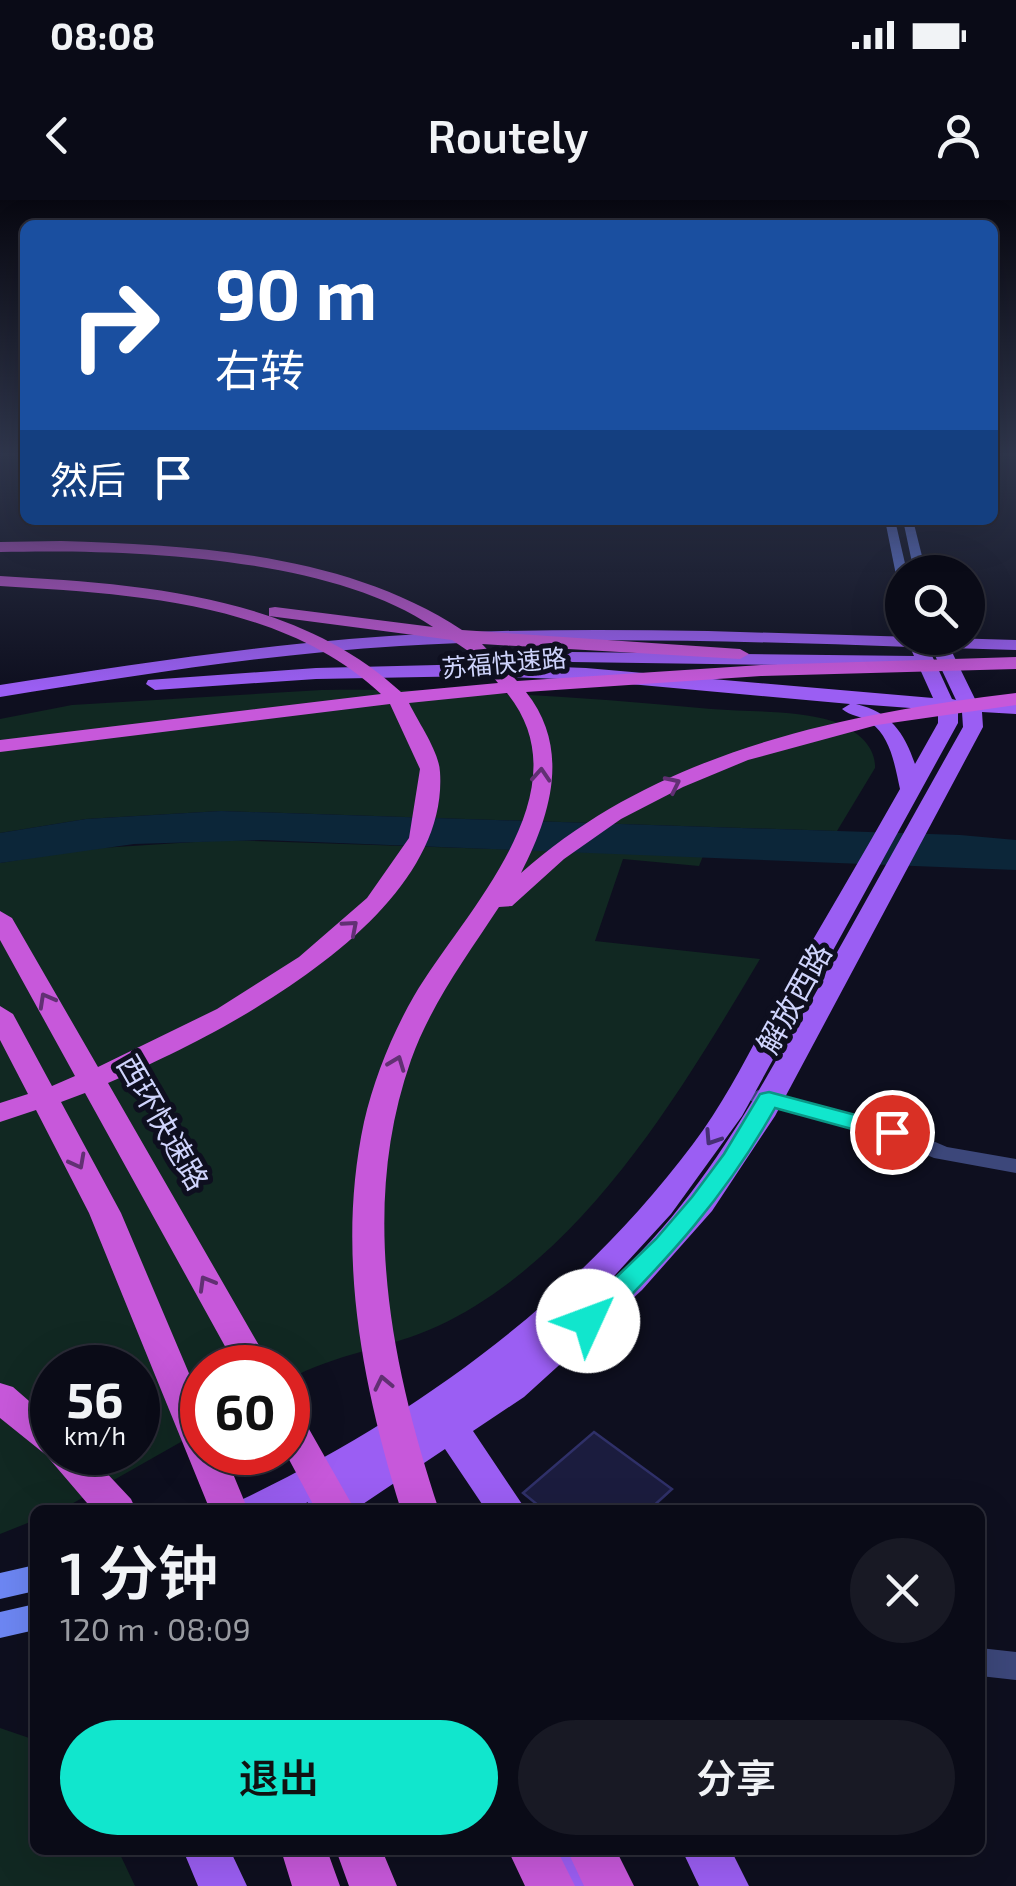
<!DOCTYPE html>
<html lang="zh">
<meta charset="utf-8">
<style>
:root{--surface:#0a0b17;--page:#181924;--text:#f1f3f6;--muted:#999ba1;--line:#2a2b36;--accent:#11e6cd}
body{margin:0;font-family:"Exo 2","Noto Sans SC",sans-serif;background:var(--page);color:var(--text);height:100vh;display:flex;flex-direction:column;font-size:38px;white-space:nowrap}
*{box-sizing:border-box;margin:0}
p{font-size:32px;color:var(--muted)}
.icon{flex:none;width:55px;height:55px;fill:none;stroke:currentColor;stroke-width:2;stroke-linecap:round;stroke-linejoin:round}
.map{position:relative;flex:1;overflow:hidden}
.panel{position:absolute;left:30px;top:1305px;width:955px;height:350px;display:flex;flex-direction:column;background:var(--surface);border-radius:15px;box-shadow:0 10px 40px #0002,0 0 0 2px var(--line)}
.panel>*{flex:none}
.banner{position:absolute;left:20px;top:20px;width:978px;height:305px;border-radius:15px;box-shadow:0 10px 40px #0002,0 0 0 2px var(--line);background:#1a4fa0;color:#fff;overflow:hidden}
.tools{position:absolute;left:885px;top:355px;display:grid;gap:20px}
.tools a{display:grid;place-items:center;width:100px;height:100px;border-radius:50%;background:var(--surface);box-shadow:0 10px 40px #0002,0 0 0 2px var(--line);font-size:50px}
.speed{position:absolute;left:30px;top:1145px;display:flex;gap:20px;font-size:50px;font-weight:700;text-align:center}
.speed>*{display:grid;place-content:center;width:130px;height:130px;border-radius:50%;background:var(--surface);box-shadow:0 10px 40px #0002,0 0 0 2px var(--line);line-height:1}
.speed small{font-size:25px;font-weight:400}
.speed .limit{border:15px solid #d22;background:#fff;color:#111}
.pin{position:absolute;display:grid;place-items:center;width:85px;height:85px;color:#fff;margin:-42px;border:5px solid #fff;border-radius:50%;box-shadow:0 2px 10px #0007}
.me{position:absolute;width:110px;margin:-55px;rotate:47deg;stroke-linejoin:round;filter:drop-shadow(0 0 8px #0008)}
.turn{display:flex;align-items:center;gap:35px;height:210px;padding:0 30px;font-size:45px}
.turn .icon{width:130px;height:130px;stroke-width:2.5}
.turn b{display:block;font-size:70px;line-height:85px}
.then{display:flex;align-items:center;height:95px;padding:0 30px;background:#0003;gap:20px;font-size:38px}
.round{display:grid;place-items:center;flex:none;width:105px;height:105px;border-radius:52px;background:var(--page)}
.headline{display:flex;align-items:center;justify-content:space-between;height:170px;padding:0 30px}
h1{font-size:60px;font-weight:600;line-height:75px}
.cta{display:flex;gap:20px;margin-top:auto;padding:20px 30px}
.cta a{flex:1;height:115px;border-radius:60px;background:var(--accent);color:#111;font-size:40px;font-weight:600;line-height:115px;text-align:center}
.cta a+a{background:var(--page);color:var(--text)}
.status{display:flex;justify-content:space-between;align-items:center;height:70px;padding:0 50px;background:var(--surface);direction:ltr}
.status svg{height:28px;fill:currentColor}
header{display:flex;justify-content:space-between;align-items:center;height:130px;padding:0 30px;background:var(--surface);font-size:45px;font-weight:600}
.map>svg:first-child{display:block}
.green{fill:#112822;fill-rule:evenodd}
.water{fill:#0c2639}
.building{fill:#1b1c3e;stroke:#2f3068;stroke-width:2.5}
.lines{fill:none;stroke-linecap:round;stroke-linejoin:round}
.minor{fill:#3c477a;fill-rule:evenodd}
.secondary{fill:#6d87f4;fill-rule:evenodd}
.primary{fill:#9b5ef3;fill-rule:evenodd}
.trunk{fill:#c758da;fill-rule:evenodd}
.oneway{stroke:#613073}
.oneway2{stroke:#462f74}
.route{fill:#11e6cd;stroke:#0b9685;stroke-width:2.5}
.labels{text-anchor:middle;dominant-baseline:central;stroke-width:10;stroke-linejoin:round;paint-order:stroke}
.far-street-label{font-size:25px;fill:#cfd4fc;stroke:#0e0f1f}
.street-label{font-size:30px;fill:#cfd4fc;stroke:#0e0f1f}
</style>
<div class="status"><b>08:08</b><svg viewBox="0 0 49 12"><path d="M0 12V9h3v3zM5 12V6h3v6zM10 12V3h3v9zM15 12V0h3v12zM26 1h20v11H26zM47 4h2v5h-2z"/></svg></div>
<header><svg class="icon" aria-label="back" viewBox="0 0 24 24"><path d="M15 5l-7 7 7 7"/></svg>Routely<svg class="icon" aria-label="person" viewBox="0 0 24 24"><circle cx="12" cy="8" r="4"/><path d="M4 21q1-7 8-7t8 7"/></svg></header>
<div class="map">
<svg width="1016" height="1686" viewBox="0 0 1016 1686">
<rect width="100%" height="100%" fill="#0e0f1f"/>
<path class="green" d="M 322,490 C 451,488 582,497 711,509 C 749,512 796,510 832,521 C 853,528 876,544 875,568 L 837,631 L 221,611 L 86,619 L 0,633 L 0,519 L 72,505 Z
M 226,640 L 703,656 L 699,666 L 623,659 L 595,741 L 760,759 C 680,893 584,1057 438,1126 C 389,1149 335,1153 288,1180 L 288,1168 L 202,1168 L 202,1230 L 68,1306 L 35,1310 L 35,1320 L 0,1334 L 0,663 L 85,649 ZM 52,1168 L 138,1168 L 138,1252 L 52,1252 Z
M 0,1528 L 35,1540 L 35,1650 L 118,1650 L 135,1686 L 0,1686 Z"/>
<path class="water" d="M 221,611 L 960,635 L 1016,640 L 1016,670 L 262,640 L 134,644 L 0,663 L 0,633 L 86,619 Z"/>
<path class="building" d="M 594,1232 L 672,1289 L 649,1310 L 544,1310 L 523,1293 Z"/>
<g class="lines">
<path class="minor" d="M 758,890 L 900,927 L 947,947 L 1016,959 L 1016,973 L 934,958 L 884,937 L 751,901 L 748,896 Z
M 980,1448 L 1016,1452 L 1016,1480 L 980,1476 Z"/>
<path class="secondary" d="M 885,320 L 895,320 L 907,372 L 902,372 L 902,378 L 896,375 Z
M 903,320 L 913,320 L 926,372 L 914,372 Z
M 35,1365 L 35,1391 L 0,1399 L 0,1373 Z
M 35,1404 L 35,1430 L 0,1438 L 0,1412 Z"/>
<path class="primary" d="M 708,431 L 1016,440 L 1016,450 L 950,448 L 976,501 L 1016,502 L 1016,514 L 982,512 L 983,527 L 775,916 L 712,1011 L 642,1090 L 524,1197 L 473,1231 L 526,1310 L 486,1310 L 445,1249 L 354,1310 L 305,1310 L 308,1302 L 293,1310 L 238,1310 L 243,1299 C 417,1216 577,1099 693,944 C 727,899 751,848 778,800 C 819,729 860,660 900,589 C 895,567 891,537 871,523 C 862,516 850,516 842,509 L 850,504 L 586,480 L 478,476 L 316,479 L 155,490 L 146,484 L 148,480 L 316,468 L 478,464 L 586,468 L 933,498 L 919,467 L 572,462 L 563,457 L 572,452 L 914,456 L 910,447 C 740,441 570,436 400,446 C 266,454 133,476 0,497 L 0,485 C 116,467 232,449 349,439 C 468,429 588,429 708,431 ZM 928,447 L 931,447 L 956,500 L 952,499 ZM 856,504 L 938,510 L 938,523 L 915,564 C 904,532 890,512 856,504 ZM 958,511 L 962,512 L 963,527 C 914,614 866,701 817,788 C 757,895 699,1004 605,1086 L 671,1014 L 742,916 L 958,523 Z
M 183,1650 L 230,1650 L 247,1686 L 198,1686 Z
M 541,1650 L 591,1650 L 610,1686 L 559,1686 Z
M 682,1650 L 731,1650 L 749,1686 L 699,1686 Z"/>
<path class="trunk" d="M 61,341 C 195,345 347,354 462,430 L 740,449 L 749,454 L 740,459 L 482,444 L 517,481 L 761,465 L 1016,457 L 1016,469 L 761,476 L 526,492 C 571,548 551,615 521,673 C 657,552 840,514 1016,493 L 1016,505 L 877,525 L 748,560 L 683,587 L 621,619 L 564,659 L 512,706 L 499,707 C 467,756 431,804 411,860 C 359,1008 391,1165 439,1310 L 401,1310 C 362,1184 336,1053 364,922 C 374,879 392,834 414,796 C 462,714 588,593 507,493 L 409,503 C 418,522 439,551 440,572 C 450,719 222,834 108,883 L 272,1168 L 237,1168 L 85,893 L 61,902 L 121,1013 L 202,1204 L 202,1252 L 224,1252 L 248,1310 L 210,1310 L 89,1013 L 36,910 L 0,922 L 0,903 L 28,894 L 0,840 L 0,806 L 13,814 L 52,886 L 75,876 L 0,740 L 0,711 L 12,718 L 98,867 L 217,809 L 299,757 L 367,698 L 409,638 L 420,569 L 390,504 L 0,552 L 0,540 L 381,494 C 282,401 129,394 0,386 L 0,376 C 138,384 295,394 401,492 L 498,483 L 477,457 L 452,440 L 269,416 L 269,408 L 275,407 L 433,427 C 327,355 124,349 0,352 L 0,342 Z
M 0,1183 L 13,1187 L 52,1221 L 52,1252 L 87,1252 L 131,1299 L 136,1310 L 93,1310 L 46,1255 L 0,1218 Z
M 288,1211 L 301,1215 L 355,1310 L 316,1310 L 285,1252 Z
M 281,1650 L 327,1650 L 340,1686 L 292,1686 Z
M 336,1650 L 382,1650 L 397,1686 L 349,1686 Z
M 508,1650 L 557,1650 L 575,1686 L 525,1686 Z
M 567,1650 L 616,1650 L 634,1686 L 584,1686 Z"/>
</g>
<defs><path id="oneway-chevron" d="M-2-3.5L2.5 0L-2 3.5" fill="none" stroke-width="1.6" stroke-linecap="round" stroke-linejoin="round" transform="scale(2.5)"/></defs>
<g class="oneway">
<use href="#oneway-chevron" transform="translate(541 575) rotate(-86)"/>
<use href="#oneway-chevron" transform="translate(673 584) rotate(-26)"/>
<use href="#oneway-chevron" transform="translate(351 727) rotate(-41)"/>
<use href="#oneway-chevron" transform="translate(46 800) rotate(-119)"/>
<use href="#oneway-chevron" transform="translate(397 863) rotate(-69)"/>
<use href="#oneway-chevron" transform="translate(78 962) rotate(62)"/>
<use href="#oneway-chevron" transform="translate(206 1083) rotate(-120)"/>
<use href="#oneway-chevron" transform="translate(383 1183) rotate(-102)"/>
</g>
<use class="oneway2" href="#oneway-chevron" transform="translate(712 938) rotate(123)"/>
<linearGradient id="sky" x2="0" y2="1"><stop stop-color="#080811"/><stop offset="0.52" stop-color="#30374d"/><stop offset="1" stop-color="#30374d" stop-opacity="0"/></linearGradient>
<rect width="1016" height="489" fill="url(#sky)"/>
<path class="route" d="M 769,892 L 901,927 L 905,932 L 892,940 L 775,908 C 726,996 669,1058 598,1129 L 588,1132 L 578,1129 L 574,1121 L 578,1114 L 656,1039 L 692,997 L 724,954 L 760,894 Z"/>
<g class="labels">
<g class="far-street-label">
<text transform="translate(504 462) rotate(-5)">苏福快速路</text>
</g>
<g class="street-label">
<text transform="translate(793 798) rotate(-61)">解放西路</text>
<text transform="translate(164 922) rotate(60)">西环快速路</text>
</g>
</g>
</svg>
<div class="tools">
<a><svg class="icon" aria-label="search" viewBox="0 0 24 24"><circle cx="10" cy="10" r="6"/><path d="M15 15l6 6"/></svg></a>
</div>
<div class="speed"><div>56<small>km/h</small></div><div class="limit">60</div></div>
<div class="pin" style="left:892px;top:932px;background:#d93025"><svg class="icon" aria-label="arrive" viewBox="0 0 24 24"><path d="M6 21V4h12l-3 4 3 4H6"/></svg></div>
<svg class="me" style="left:588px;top:1121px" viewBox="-20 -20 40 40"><circle r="19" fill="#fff"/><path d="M0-13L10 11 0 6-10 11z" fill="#11e6cd"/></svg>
<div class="banner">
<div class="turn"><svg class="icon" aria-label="right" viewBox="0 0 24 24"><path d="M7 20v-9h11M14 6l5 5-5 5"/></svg><div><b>90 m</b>右转</div></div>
<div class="then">然后<svg class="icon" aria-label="arrive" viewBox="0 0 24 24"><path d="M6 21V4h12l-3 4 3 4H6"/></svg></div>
</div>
<section class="panel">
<div class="headline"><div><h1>1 分钟</h1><p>120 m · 08:09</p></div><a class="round"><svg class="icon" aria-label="close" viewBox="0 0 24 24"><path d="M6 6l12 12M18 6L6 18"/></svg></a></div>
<div class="cta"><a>退出</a><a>分享</a></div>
</section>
</div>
